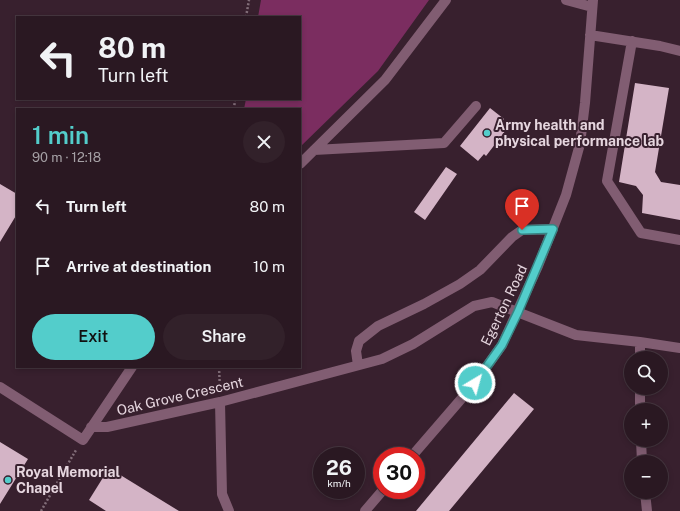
<!DOCTYPE html>
<meta charset="utf-8">
<style>
:root{--surface:#2a1822;--page:#32212a;--text:#f1f3f6;--muted:#a5a0a5;--line:#463740;--accent:#53cdcb}
body{margin:0;font-family:"Public Sans",sans-serif;background:var(--page);color:var(--text);height:100vh;display:flex;flex-direction:column;font-size:15px;white-space:nowrap}
*{box-sizing:border-box;margin:0}
p{font-size:13px;color:var(--muted)}
.icon{flex:none;width:22px;height:22px;fill:none;stroke:currentColor;stroke-width:2;stroke-linecap:round;stroke-linejoin:round}
.map{position:relative;flex:1;overflow:hidden}
.panel{position:absolute;left:16px;top:108px;width:285px;height:260px;display:flex;flex-direction:column;background:var(--surface);border-radius:0px;box-shadow:0 2px 6px #0003,0 0 0 1px var(--line)}
.panel>*{flex:none}
.top-card{position:absolute;left:16px;top:16px;width:285px;height:84px;border-radius:0px;box-shadow:0 2px 6px #0003,0 0 0 1px var(--line);background:#2a1822;color:var(--text);overflow:hidden}
.fabs{position:absolute;left:624px;top:351px;display:grid;gap:8px}
.fabs a{display:grid;place-items:center;width:44px;height:44px;border-radius:50%;background:var(--surface);box-shadow:0 2px 6px #0003,0 0 0 1px var(--line);font-size:20px}
.speed{position:absolute;left:313px;top:447px;display:flex;gap:8px;font-size:20px;font-weight:700;text-align:center}
.speed>*{display:grid;place-content:center;width:52px;height:52px;border-radius:50%;background:var(--surface);box-shadow:0 2px 6px #0003,0 0 0 1px var(--line);line-height:1}
.speed small{font-size:10px;font-weight:400}
.speed .limit{border:6px solid #d22;background:#fff;color:#111}
.pin{position:absolute;display:grid;place-items:center;width:34px;height:34px;color:#fff;margin:-41px -17px;border-radius:50% 50% 50% 0;rotate:-45deg;box-shadow:0 0 4px #0007}
.pin .icon{rotate:45deg}
.me{position:absolute;width:44px;margin:-22px;rotate:37deg;stroke-linejoin:round;filter:drop-shadow(0 0 3px #0008)}
.turn{display:flex;align-items:center;gap:14px;height:84px;padding:0 16px;font-size:18px}
.turn .icon{width:52px;height:52px;stroke-width:2.5}
.turn b{display:block;font-size:28px;line-height:34px}
.round{display:grid;place-items:center;flex:none;width:42px;height:42px;border-radius:21px;background:var(--page)}
.headline{display:flex;align-items:center;justify-content:space-between;height:68px;padding:0 16px}
h1{font-size:24px;font-weight:600;line-height:30px;color:var(--accent)}
.action{display:flex;gap:8px;margin-top:auto;padding:8px 16px}
.action a{flex:1;height:46px;border-radius:24px;background:var(--accent);color:#111;font-size:16px;font-weight:600;line-height:46px;text-align:center}
.action a+a{background:var(--page);color:var(--text)}
ul{padding:0;list-style:none}
li{display:flex;align-items:center;gap:12px;height:60px;padding:0 16px}
li div{flex:1}
li b{display:block;font-size:15px}
li em{font-style:normal}
.map>svg:first-child{display:block}
.forest{fill:#7b2d60}
.building{fill:#d4b4c6}
.lines{fill:none;stroke-linecap:round;stroke-linejoin:round}
.path{stroke:#826e79;stroke-width:2.5;stroke-dasharray:2 2;stroke-linecap:butt}
.minor{stroke:#815d72;stroke-width:10}
.route-casing{stroke:#368584;stroke-width:10}
.route{stroke:#53cdcb;stroke-width:7}
.poi-dot{fill:#53cdcb;stroke:#38202e;stroke-width:1.5}
.labels{text-anchor:middle;dominant-baseline:central;stroke-width:4;stroke-linejoin:round;paint-order:stroke}
.poi-label{font-size:14px;font-weight:bold;fill:#e6d6df;stroke:#38202e;text-anchor:start}
.street-label{font-size:14px;fill:#e6d6df;stroke:#38202e}
</style>
<div class="map">
<svg width="680" height="511" viewBox="0 0 680 511">
<rect width="100%" height="100%" fill="#38202e"/>
<path class="forest" d="M 261,0 L 429,0 L 378,71 L 300,147 L 300,109 L 244,109 L 246,99 L 300,99 L 300,17 L 258,17 Z"/>
<path class="building" d="M 635,83 L 669,88 L 655,172 L 661,182 L 680,185 L 680,220 L 642,213 L 643,195 L 636,186 L 619,182 Z
M 490,108 L 504,119 L 500,125 L 506,130 L 486,156 L 484,154 L 478,161 L 460,146 Z
M 446,167 L 457,174 L 425,220 L 414,212 Z
M 0,184 L 17,194 L 17,214 L 0,242 Z
M 514,393 L 534,409 L 449,511 L 416,511 Z
M 0,442 L 28,459 L 0,504 Z
M 109,468 L 179,511 L 106,511 L 89,500 Z"/>
<g class="lines">
<path class="path" d="M 246,17 L 249,0
M 234,109 L 235,99
M 219,367 L 220,390
M 41,511 L 76,450"/>
<path class="minor" d="M 566,0 L 592,7
M 590,35 L 660,46 L 680,51
M 632,41 L 607,181 L 641,233 L 680,240
M 314,150 L 444,143 L 476,106
M 300,164 L 385,80 L 446,0
M 640,358 L 640,342
M 358,365 L 356,351 L 359,341 L 378,326 L 424,304 L 460,284 L 480,270 L 512,237 L 522,230 L 553,229
M 0,387 L 83,440 L 132,367
M 640,388 L 640,410
M 220,402 L 222,494 L 229,511
M 91,427 L 107,427 L 220,402 L 382,359 L 413,344 L 474,306 L 492,302 L 576,335 L 640,342 L 680,348
M 641,440 L 642,462
M 412,456 L 475,383 L 502,345 L 538,266 L 566,195 L 580,144 L 585,103 L 593,0
M 645,492 L 647,511
M 365,511 L 383,490"/>
</g>
<g class="lines">
<defs>
<path id="route" d="M 475,383 L 502,345 L 518,312 L 553,229 L 522,230"/>
</defs>
<use href="#route" class="route-casing"/>
<use href="#route" class="route"/>
</g>
<g class="poi-dot">
<circle cx="487" cy="133" r="4"/>
<circle cx="8" cy="480" r="4"/>
</g>
<g class="labels">
<g class="poi-label">
<text x="495" y="125">Army health and<tspan x="495" dy="16">physical performance lab</tspan></text>
<text x="16" y="472">Royal Memorial<tspan x="16" dy="16">Chapel</tspan></text>
</g>
<g class="street-label">
<text transform="translate(504 305) rotate(-64)">Egerton Road</text>
<text transform="translate(180 396) rotate(-13)">Oak Grove Crescent</text>
</g>
</g>
</svg>
<div class="fabs">
<a><svg class="icon" aria-label="search" viewBox="0 0 24 24"><circle cx="10" cy="10" r="6"/><path d="M15 15l6 6"/></svg></a>
<a>+</a>
<a>−</a>
</div>
<div class="speed"><div>26<small>km/h</small></div><div class="limit">30</div></div>
<div class="pin" style="left:522px;top:230px;background:#d93025"><svg class="icon" aria-label="arrive" viewBox="0 0 24 24"><path d="M6 21V4h12l-3 4 3 4H6"/></svg></div>
<svg class="me" style="left:475px;top:383px" viewBox="-20 -20 40 40"><circle r="17" fill="#53cdcb" stroke="#fff" stroke-width="3"/><path d="M0-11L8 9 0 5-8 9z" fill="#fff"/></svg>
<div class="top-card">
<div class="turn"><svg class="icon" aria-label="left" viewBox="0 0 24 24"><path d="M17 20v-9H6M10 6l-5 5 5 5"/></svg><div><b>80 m</b>Turn left</div></div>
</div>
<section class="panel">
<div class="headline"><div><h1>1 min</h1><p>90 m · 12:18</p></div><a class="round"><svg class="icon" aria-label="close" viewBox="0 0 24 24"><path d="M6 6l12 12M18 6L6 18"/></svg></a></div>
<ul>
<li><svg class="icon" aria-label="left" viewBox="0 0 24 24"><path d="M17 20v-9H6M10 6l-5 5 5 5"/></svg><div><b>Turn left</b></div><em>80 m</em></li>
<li><svg class="icon" aria-label="arrive" viewBox="0 0 24 24"><path d="M6 21V4h12l-3 4 3 4H6"/></svg><div><b>Arrive at destination</b></div><em>10 m</em></li>
</ul>
<div class="action"><a>Exit</a><a>Share</a></div>
</section>
</div>
